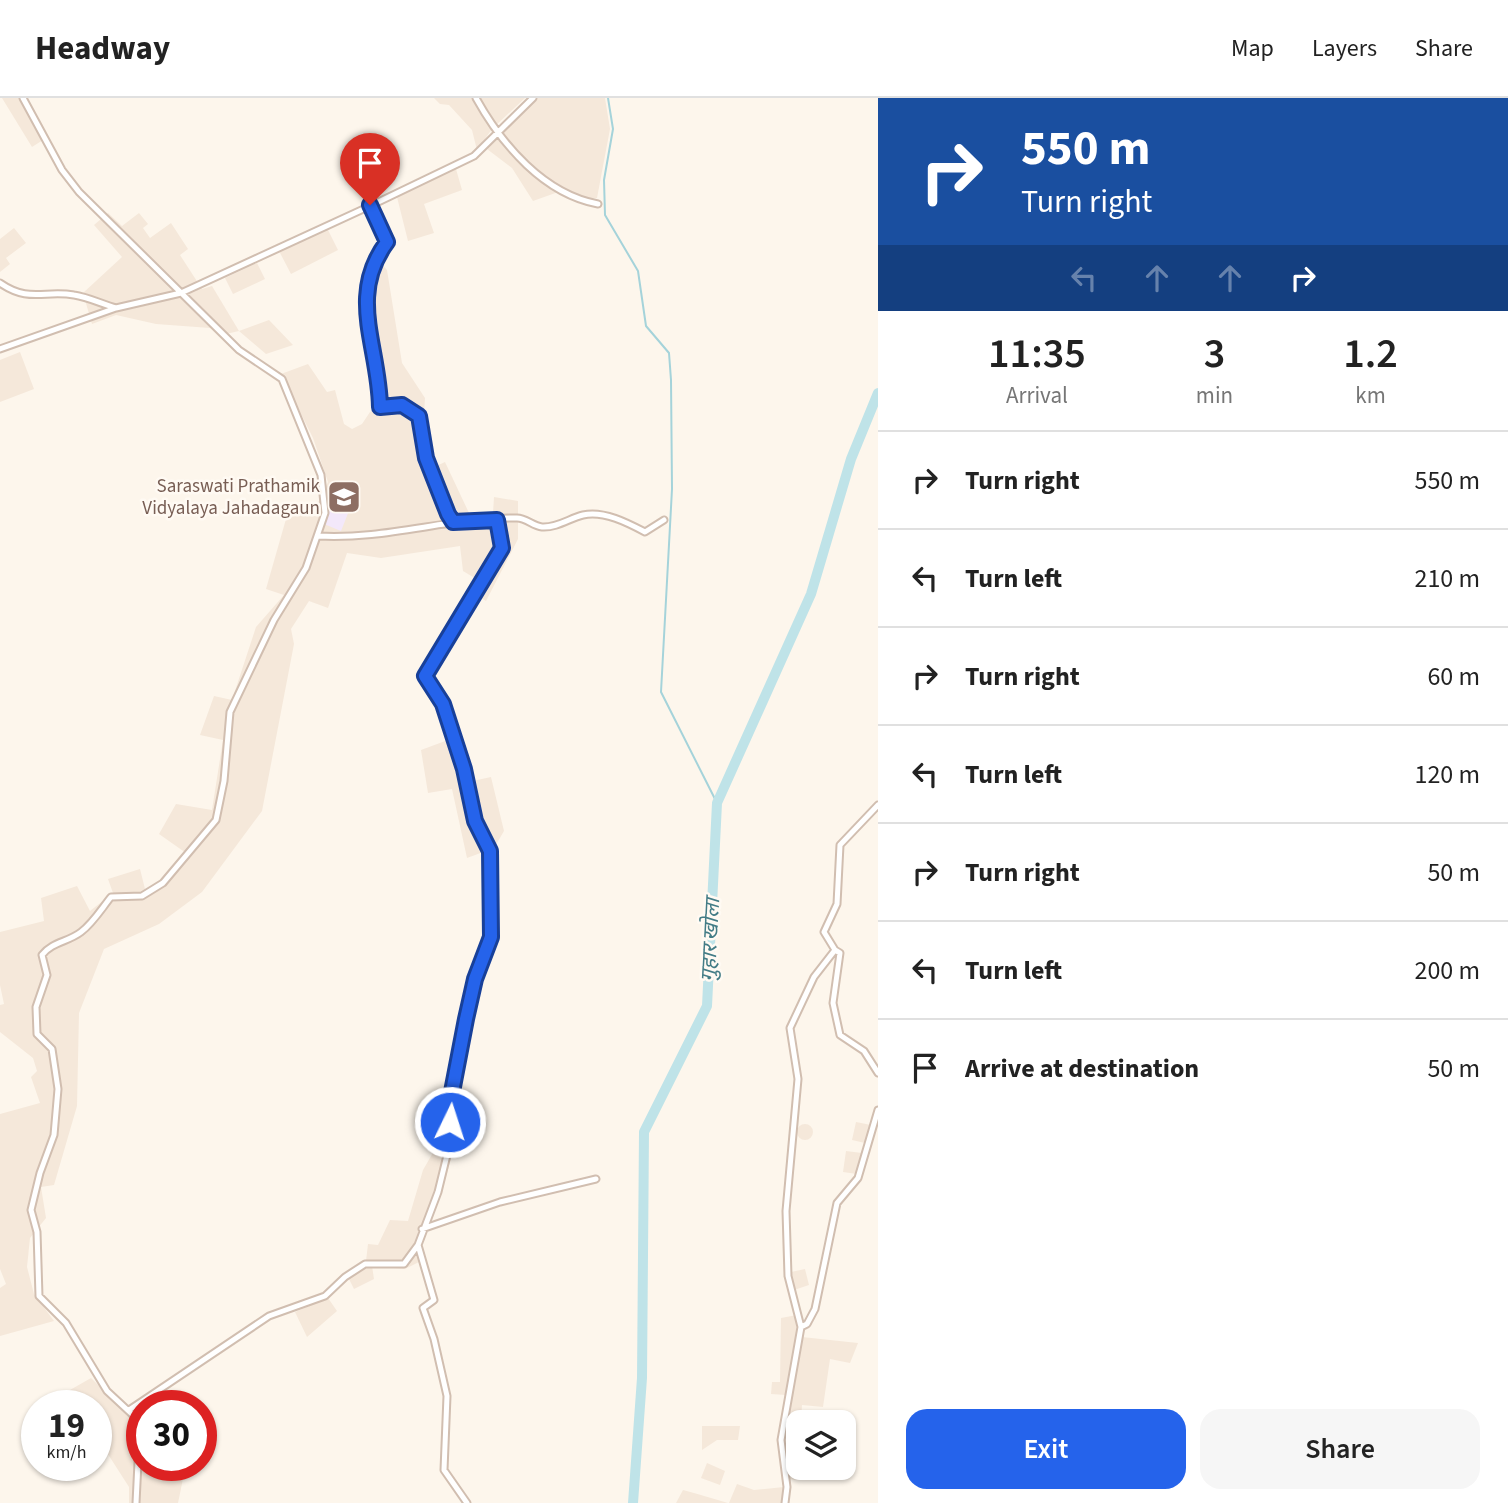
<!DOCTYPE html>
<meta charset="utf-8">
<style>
:root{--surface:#fff;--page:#f6f6f6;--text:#222;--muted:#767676;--line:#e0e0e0;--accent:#2563eb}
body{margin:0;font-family:"Source Sans 3","Noto Sans Devanagari",sans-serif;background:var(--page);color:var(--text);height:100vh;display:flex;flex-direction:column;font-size:26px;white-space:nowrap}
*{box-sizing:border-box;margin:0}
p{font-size:23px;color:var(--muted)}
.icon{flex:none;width:38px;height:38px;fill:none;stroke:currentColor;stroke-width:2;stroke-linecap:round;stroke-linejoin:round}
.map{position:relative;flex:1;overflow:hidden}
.sheet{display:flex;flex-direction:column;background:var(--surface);width:630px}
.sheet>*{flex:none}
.top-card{background:#1a4fa0;color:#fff;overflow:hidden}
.tools{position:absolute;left:786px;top:1312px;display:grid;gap:14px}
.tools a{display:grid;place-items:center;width:70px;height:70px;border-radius:14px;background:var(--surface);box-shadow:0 2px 5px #0004;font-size:35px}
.speed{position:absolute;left:21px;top:1292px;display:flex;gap:14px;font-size:35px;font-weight:700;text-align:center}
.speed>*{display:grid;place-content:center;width:91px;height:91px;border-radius:50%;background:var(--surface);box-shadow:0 2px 5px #0004;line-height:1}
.speed small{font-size:18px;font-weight:400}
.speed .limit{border:10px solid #d22;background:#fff;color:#111}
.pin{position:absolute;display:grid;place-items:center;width:60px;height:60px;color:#fff;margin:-72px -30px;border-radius:50% 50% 50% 0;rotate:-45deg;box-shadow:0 0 7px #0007}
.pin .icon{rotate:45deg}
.me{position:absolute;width:77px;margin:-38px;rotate:4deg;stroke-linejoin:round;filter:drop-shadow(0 0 5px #0008)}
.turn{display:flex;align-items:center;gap:24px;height:147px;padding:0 28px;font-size:32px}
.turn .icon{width:91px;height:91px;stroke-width:2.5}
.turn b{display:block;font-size:49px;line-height:60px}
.lanes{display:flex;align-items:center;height:66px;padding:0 28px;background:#0003;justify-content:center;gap:35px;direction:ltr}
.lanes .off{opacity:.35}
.eta{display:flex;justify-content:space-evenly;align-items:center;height:119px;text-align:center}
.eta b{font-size:42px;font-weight:600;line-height:49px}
.primary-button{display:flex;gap:14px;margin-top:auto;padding:14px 28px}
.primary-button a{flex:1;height:80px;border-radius:21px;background:var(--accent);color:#fff;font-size:28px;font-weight:600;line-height:80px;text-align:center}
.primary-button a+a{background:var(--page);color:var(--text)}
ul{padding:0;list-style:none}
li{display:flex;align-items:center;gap:21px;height:98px;padding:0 28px;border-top:2px solid var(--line)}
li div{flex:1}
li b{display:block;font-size:26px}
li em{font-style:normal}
header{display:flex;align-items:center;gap:42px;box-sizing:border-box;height:98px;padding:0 35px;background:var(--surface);border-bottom:2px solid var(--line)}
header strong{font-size:33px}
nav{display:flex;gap:38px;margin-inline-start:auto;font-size:24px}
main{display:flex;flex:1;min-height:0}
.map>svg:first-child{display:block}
.residential{fill:#f5e8da}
.education{fill:#f3e8fa}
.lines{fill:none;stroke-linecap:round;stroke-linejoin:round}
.stream{stroke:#a5d3da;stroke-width:2}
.river{stroke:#bfe3e8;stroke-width:10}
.street-casing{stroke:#d1beb0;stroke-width:9}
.street{stroke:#fff;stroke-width:5}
.route-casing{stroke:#184099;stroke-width:18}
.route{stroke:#2563eb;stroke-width:12}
.labels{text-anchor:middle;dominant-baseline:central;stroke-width:5;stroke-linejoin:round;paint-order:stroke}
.education-label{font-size:19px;fill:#785e54;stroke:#fffaf3;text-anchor:end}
.water-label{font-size:21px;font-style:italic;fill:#437c86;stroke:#fffaf3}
</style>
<header>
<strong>Headway</strong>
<nav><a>Map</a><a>Layers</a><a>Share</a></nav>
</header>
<main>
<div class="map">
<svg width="878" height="1405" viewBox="0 0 878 1405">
<rect width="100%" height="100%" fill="#fdf6ec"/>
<path class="residential" d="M 2,0 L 20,0 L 43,42 L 32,49 Z
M 434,0 L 525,0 L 492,31 L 477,52 L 472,32 L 449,7 L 440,6 Z
M 536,0 L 605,0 L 610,31 L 597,100 L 583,100 L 561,93 L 533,103 L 512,70 L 487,51 L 495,38 Z
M 456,71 L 462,92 L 424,106 L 434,135 L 408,143 L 397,99 Z
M 108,115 L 122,128 L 139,115 L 148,126 L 143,130 L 150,140 L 171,125 L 188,151 L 180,157 L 202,191 L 212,188 L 239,233 L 269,222 L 293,247 L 266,256 L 239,233 L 226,236 L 210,230 L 156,226 L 116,217 L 92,226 L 83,195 L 122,159 L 94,127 Z
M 14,130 L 26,145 L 6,160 L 10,166 L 0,174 L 0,141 Z
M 327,130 L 338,152 L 291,176 L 279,153 Z
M 378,162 L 387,172 L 402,265 L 425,300 L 424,316 L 434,369 L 445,364 L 469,415 L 493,415 L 494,399 L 518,403 L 518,441 L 486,503 L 472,494 L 478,482 L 463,473 L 460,448 L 381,460 L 347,455 L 328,510 L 309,503 L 291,531 L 294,546 L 262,713 L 202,794 L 159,826 L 104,851 L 79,915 L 77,1008 L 54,1087 L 41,1089 L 46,1120 L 30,1140 L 27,1169 L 34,1196 L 54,1223 L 0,1238 L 0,1190 L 6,1186 L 0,1171 L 0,1016 L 40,1005 L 31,979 L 37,973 L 33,960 L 0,934 L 0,907 L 4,906 L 0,887 L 0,834 L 44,823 L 41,800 L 77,788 L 90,813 L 113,795 L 108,781 L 140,771 L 145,791 L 161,783 L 186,755 L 159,736 L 176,706 L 212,712 L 223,642 L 200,637 L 214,598 L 232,602 L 256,529 L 284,497 L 266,491 L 288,414 L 315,411 L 328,384 L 313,340 L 281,276 L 308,266 L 327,294 L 335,292 L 344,326 L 352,331 L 362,326 L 370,314 L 382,307 L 382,269 L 373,247 L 368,201 Z
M 257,165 L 265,181 L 233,196 L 225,180 Z
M 20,254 L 34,291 L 0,304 L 0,262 Z
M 456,639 L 468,684 L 491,679 L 504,733 L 494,750 L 467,760 L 452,691 L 428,695 L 421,652 Z
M 856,1024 L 871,1027 L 865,1045 L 852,1042 Z
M797 1034a8 8 0 1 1 16 0a8 8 0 1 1-16 0Z
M 438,1046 L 454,1049 L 442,1094 L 421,1147 L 421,1163 L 405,1171 L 372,1168 L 374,1181 L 354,1191 L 346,1175 L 366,1163 L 368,1146 L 378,1147 L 390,1122 L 408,1123 L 423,1072 Z
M 846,1053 L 862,1055 L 857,1076 L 843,1074 Z
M 805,1171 L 809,1187 L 794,1192 L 791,1174 Z
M 328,1200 L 337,1213 L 307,1239 L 295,1214 Z
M 797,1217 L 799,1230 L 786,1297 L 771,1296 L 772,1284 L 780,1284 L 781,1220 Z
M 802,1239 L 858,1245 L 850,1265 L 830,1261 L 823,1309 L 802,1307 L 801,1325 L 798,1325 L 798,1382 L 788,1381 L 783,1343 Z
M 91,1280 L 127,1315 L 142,1307 L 142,1367 L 179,1367 L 184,1376 L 178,1405 L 129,1405 L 129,1389 L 104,1350 L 96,1352 L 96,1307 L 67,1307 L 63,1296 Z
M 702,1328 L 740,1328 L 738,1342 L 717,1342 L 702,1352 Z
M 707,1365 L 725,1373 L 720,1387 L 701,1380 Z
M 737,1386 L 754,1392 L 784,1389 L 782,1405 L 729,1405 Z
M 683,1392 L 694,1395 L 728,1405 L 676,1405 Z"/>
<path class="education" d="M 340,384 L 358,390 L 341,433 L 324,426 Z"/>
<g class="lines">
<path class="stream" d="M 608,0 L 613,31 L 604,82 L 605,117 L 638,173 L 646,228 L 669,255 L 671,282 L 672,391 L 661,594 L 717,705"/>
<path class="river" d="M 633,1405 L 642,1280 L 644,1034 L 707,908 L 717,705 L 811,496 L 851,361 L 878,295"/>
<defs>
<path id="street" d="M 23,0 L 62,72 L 79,94 L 239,252 L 282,281 L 321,377 L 325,415 L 306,470 L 274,522 L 230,614 L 224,683 L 216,722 L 163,785 L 142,798 L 111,799 C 102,810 93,825 81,834 C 68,844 52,844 42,857 L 47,877 L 36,909 L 37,936 L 52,951 L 58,991 L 54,1037 L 40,1075 L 31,1112 L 37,1134 L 39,1198 L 66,1225 L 107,1293 L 135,1319 L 139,1344 L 136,1405
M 476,0 C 502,47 544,96 598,106
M 370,108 L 387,144 L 372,164 L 366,200 L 371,248 L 379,273 L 380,308 L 402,307 L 419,318 L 426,360 L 453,424
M 0,185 C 29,205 44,192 74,197 C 88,199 102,206 116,210
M 0,251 L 116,210 L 181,195 L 370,108 L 474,58 L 533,0
M 318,438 C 386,442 450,419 517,420 C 526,420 533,428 542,429 C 557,430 570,420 583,417 C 603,412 628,425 645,434 L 664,422
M 835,852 L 840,855 L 833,905 L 840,937 L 864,953 L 878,975
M 422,1131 L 500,1104 L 596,1081
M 801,1229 L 807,1226 L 815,1211 L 837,1105 L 858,1080 L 878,1012
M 129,1312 L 269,1218 L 325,1198 L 345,1179 L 365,1166 L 404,1166 L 418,1147
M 467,1405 L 444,1372 L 447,1298 L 434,1241 L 423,1210 L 434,1202 L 418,1147 L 438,1094 L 449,1049 L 451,999 L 462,940 L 475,881 L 491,839 L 491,789 L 490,753 L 475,723 L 464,671 L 443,606 L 425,578 L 502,450 L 497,423
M 785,1405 L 787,1389 L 781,1342 L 801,1229 L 788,1178 L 786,1113 L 798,981 L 790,930 L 814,879 L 835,852 L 824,834 L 837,806 L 840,747 L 878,707"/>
</defs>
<use href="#street" class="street-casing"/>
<use href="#street" class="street"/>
</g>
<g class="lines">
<defs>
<path id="route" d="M 370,107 L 387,144 C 347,198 379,248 380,309 L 402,307 L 419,318 L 426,360 L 448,416 L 453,424 L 497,422 L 502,450 L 425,578 L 443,606 L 464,671 L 475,723 L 490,753 L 491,839 L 475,881 L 466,921 L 451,999 L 450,1024"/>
</defs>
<use href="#route" class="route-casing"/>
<use href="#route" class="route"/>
</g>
<defs>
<symbol id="school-square" viewBox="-11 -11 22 22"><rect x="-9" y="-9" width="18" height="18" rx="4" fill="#8d6e63" stroke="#fffaf3"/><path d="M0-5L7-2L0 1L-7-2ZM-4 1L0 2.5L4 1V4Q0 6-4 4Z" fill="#fff"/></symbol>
</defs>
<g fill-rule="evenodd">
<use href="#school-square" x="325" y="380" width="38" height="38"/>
</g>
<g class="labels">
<g class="education-label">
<text x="320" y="388">Saraswati Prathamik<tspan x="320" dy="22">Vidyalaya Jahadagaun</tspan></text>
</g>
<g class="water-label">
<text transform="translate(710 842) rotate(-87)">गुहार खोला</text>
</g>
</g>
</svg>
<div class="tools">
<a><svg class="icon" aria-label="layers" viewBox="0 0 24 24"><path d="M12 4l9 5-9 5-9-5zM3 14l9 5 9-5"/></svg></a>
</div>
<div class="speed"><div>19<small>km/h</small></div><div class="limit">30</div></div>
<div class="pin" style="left:370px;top:107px;background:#d93025"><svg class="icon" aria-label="arrive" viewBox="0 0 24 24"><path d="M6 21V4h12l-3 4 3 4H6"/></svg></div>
<svg class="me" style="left:450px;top:1024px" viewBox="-20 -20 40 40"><circle r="17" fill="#2563eb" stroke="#fff" stroke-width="3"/><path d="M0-11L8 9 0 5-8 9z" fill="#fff"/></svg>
</div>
<section class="sheet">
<div class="top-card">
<div class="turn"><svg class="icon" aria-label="right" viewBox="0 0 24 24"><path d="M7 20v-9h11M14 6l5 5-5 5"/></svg><div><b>550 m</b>Turn right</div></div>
<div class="lanes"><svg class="icon off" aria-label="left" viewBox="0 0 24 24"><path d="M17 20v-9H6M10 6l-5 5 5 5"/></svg><svg class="icon off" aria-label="ahead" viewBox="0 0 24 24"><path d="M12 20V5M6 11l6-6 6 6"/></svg><svg class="icon off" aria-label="ahead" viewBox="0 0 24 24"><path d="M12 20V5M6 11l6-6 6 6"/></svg><svg class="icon" aria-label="right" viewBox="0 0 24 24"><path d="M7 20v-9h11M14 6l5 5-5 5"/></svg></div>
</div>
<div class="eta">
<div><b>11:35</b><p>Arrival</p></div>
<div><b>3</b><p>min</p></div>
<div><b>1.2</b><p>km</p></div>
</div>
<ul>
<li><svg class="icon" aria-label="right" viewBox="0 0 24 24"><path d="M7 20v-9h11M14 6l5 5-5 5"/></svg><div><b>Turn right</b></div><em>550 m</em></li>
<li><svg class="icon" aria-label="left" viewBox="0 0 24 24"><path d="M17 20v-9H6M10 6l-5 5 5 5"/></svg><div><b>Turn left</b></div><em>210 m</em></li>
<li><svg class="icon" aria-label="right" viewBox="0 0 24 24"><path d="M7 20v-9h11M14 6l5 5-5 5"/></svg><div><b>Turn right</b></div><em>60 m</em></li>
<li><svg class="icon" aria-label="left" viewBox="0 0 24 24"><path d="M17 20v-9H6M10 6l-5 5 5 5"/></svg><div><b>Turn left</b></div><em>120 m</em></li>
<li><svg class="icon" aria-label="right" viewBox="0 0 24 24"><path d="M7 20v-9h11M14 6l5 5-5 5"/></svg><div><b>Turn right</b></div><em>50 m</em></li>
<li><svg class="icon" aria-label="left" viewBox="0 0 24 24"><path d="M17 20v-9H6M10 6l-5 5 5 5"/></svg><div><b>Turn left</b></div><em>200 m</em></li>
<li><svg class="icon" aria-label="arrive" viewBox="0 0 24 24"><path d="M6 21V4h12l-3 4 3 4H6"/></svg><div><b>Arrive at destination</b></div><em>50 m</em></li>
</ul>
<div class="primary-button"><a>Exit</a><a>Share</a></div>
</section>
</main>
